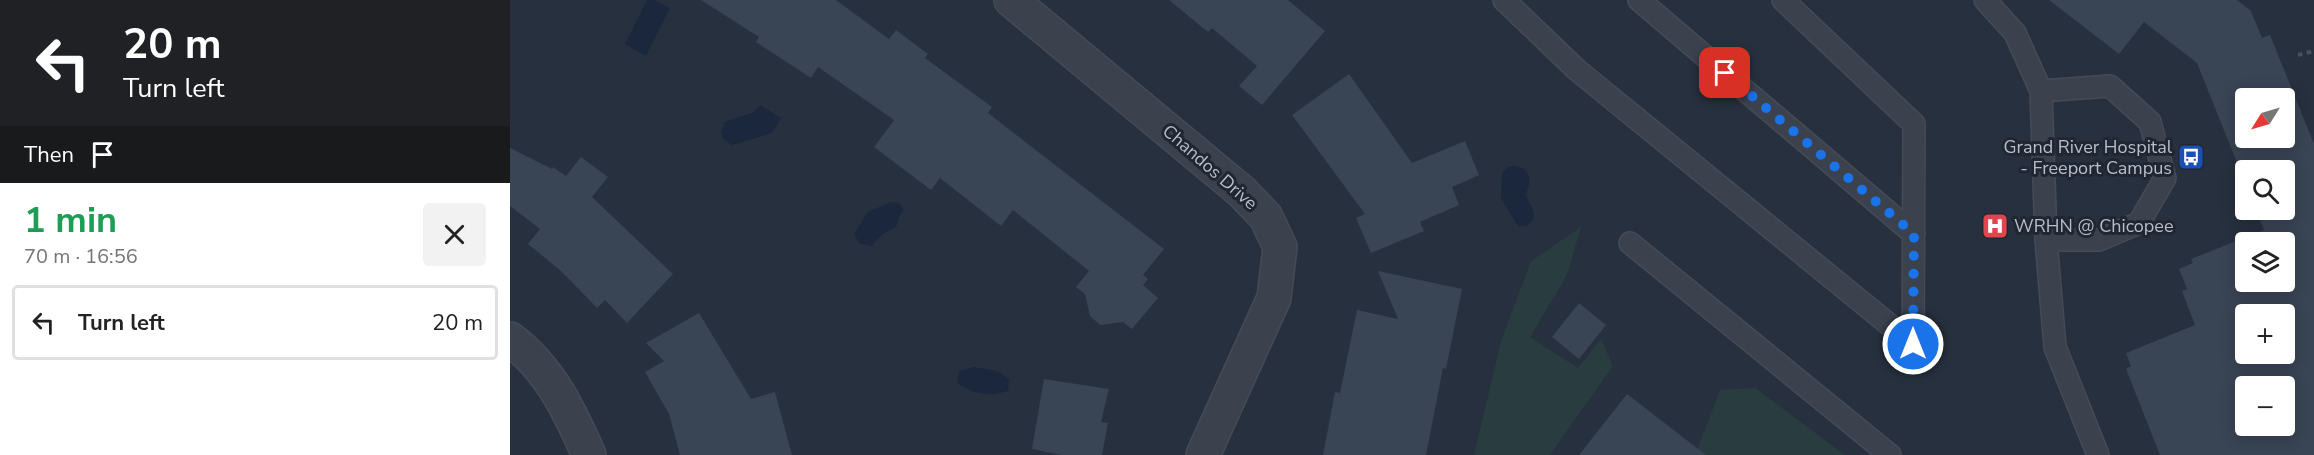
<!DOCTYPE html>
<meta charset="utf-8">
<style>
:root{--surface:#fff;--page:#f2f2f2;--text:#222;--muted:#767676;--line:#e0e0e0}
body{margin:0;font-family:"Nunito Sans",sans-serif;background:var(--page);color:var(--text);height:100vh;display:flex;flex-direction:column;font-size:22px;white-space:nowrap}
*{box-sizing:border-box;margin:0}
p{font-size:20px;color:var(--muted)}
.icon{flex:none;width:33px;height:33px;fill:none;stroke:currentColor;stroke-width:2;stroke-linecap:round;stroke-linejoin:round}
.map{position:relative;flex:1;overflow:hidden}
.panel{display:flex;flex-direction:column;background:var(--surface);width:510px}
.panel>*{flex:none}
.guide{background:#202124;color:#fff;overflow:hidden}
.needle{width:39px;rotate:233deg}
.buttons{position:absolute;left:1725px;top:88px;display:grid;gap:12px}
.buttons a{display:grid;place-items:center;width:60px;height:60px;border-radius:6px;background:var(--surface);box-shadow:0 3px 15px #0003;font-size:30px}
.pin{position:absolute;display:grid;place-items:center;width:51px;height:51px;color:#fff;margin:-26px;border-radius:12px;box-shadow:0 3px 9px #0006}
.me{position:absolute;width:66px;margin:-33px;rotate:0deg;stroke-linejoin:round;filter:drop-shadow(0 0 4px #0008)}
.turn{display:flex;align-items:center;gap:21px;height:126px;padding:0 24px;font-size:27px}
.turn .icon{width:78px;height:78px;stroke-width:2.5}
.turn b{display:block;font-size:42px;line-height:51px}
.then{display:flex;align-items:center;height:57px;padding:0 24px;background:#0003;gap:12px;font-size:22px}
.round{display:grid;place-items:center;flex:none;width:63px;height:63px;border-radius:6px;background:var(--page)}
.overview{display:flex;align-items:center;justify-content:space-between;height:102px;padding:0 24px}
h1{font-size:36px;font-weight:700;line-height:45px;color:#1e9e55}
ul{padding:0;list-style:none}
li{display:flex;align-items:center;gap:18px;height:75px;margin:0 12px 9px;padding:0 12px;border:3px solid var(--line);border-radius:6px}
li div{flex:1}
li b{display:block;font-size:22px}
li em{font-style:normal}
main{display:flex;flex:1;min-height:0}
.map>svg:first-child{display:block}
.green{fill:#293c3f}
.water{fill:#1a273c}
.building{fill:#394454;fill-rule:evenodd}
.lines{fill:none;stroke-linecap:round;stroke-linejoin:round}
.service-casing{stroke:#444b57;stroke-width:24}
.minor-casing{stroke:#444b57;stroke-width:36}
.path{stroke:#425557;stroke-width:4;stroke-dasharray:4.5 4.5;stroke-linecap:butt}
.service{stroke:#3b424e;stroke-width:21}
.minor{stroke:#3b424e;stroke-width:33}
.route{stroke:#1a73e8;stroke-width:10;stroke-dasharray:0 18}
.labels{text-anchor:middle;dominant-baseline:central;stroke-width:6;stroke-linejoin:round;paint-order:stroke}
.poi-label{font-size:18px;fill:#b7bdc9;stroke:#202733;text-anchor:end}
.street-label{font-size:18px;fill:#b7bdc9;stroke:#202733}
</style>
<main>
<section class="panel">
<div class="guide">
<div class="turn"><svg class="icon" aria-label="left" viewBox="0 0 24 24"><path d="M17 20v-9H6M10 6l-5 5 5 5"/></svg><div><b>20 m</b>Turn left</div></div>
<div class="then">Then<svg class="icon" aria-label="arrive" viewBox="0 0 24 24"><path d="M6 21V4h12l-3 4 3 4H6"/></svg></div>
</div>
<div class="overview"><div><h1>1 min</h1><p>70 m · 16:56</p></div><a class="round"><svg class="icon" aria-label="close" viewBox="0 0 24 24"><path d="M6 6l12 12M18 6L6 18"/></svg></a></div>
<ul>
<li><svg class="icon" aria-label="left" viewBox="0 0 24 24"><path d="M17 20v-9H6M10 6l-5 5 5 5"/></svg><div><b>Turn left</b></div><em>20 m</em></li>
</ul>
</section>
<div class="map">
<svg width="1804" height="455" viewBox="0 0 1804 455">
<rect width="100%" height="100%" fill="#27303e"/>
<path class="green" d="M 1071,227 L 1057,275 L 1020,337 L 1068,368 L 1091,339 L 1103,366 L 1040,455 L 964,455 L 991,341 L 1021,261 Z
M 1245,388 L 1335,455 L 1185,455 L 1210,390 Z"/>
<path class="water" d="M 137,0 L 144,0 L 160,8 L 136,56 L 115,44 Z
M 250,105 L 271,118 L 262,133 L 222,145 L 213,139 L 211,131 L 215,122 L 244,112 Z
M 1004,166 L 1013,168 C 1023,178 1019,183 1016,195 C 1019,206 1026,209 1023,220 L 1016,226 L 1008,226 L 991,198 L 992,173 L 998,167 Z
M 381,202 L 389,203 L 394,210 L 390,215 L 386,227 L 373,234 L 361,246 L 350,244 L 344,234 L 358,212 Z
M 464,367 L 487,371 L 499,379 L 498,391 C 478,397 464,394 447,383 L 449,371 Z"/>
<path class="building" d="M 191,0 L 326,0 L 379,39 L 386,30 L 418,54 L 415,58 L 482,107 L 478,113 L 654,249 L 633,275 L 638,279 L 633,285 L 648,298 L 622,329 L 613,322 L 590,325 L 580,316 L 575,294 L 566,287 L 579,271 L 503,210 L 491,226 L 430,178 L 421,190 L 364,147 L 384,120 L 308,67 L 301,78 L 246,42 L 249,37 Z
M 659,0 L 778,0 L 815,31 L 752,105 L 729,86 L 747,66 L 702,28 L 698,32 Z
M 1539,0 L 1727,0 L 1741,11 L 1752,38 L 1760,35 L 1804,144 L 1804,455 L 1650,455 L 1616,369 L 1621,366 L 1616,353 L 1685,325 L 1672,291 L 1677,289 L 1669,269 L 1683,263 L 1681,259 L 1754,230 L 1746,210 L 1774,210 L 1774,171 L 1736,171 L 1736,185 L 1687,63 L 1634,22 L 1609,54 ZM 1736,99 L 1774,99 L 1774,138 L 1736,138 ZM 1736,243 L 1774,243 L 1774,282 L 1736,282 ZM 1736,315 L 1774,315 L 1774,354 L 1736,354 ZM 1736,387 L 1774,387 L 1774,426 L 1736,426 Z
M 839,74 L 902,163 L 955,141 L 969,175 L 942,187 L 949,205 L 910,222 L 914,231 L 861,253 L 846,218 L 855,214 L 782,115 Z
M 0,148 L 42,169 L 43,167 L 56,176 L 71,157 L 98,177 L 82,197 L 163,274 L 117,323 L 95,300 L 87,308 L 51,271 L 18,244 L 30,229 L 0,206 Z
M 868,271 L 952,289 L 936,369 L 933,368 L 916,455 L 813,455 L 825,392 L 830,393 L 847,310 L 888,319 Z
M 1069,303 L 1096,325 L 1069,359 L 1042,337 Z
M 189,313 L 241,399 L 265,392 L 282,455 L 170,455 L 159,414 L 135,372 L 154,361 L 136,343 Z
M 534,379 L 599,389 L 591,422 L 598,423 L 592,455 L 552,455 L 522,449 Z
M 1117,394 L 1196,455 L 1069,455 Z"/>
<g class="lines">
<defs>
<path id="service" d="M 994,0 L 1067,70 L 1403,344 L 1404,124 L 1273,0
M 1129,0 L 1404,234
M 1475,0 L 1505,33 L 1531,91 L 1536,240 L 1545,347 L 1588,455
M 1531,91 L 1600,86 L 1640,122 L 1655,178 L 1629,223 L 1589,240 L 1536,240
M 1120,243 L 1380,455"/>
<path id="minor" d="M 501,0 L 731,191 L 756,217 L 770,247 L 764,298 L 693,455
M 0,339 C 40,369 59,410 79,455"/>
</defs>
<use href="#service" class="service-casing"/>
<use href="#minor" class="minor-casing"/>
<path class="path" d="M 1788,55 L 1804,51"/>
<use href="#service" class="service"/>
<use href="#minor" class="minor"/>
</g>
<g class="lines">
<path class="route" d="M 1215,73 L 1404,234 L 1403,344"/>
</g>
<defs>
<symbol id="bus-square" viewBox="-11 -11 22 22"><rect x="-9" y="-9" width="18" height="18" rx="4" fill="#1a4fb4" stroke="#202733"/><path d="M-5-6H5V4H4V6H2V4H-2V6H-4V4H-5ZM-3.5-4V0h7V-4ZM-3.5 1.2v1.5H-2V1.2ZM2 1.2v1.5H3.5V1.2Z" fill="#fff"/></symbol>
<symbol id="hospital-square" viewBox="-11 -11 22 22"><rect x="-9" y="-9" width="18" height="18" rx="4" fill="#e0444e" stroke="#202733"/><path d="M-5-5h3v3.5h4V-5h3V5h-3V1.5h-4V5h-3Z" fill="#fff"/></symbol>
</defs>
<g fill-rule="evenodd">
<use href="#bus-square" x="1666" y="142" width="30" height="30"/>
<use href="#hospital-square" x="1470" y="211" width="30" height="30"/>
</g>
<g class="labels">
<g class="poi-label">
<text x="1662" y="147">Grand River Hospital<tspan x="1662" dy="21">- Freeport Campus</tspan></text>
<text x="1504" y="226" text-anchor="start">WRHN @ Chicopee</text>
</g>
<g class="street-label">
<text transform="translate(700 167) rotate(41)">Chandos Drive</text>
</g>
</g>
</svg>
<div class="buttons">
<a><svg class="needle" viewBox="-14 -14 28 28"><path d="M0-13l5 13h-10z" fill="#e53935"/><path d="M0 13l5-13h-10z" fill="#767676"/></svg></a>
<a><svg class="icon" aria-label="search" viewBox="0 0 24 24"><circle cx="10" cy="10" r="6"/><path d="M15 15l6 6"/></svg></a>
<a><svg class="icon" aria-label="layers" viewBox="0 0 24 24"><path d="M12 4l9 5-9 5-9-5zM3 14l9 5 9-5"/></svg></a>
<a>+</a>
<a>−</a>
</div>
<div class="pin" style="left:1215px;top:73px;background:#d93025"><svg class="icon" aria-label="arrive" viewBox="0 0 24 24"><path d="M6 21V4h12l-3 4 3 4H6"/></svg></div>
<svg class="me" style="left:1403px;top:344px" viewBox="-20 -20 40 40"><circle r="17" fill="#1a73e8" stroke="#fff" stroke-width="3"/><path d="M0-11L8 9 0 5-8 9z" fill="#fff"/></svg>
</div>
</main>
